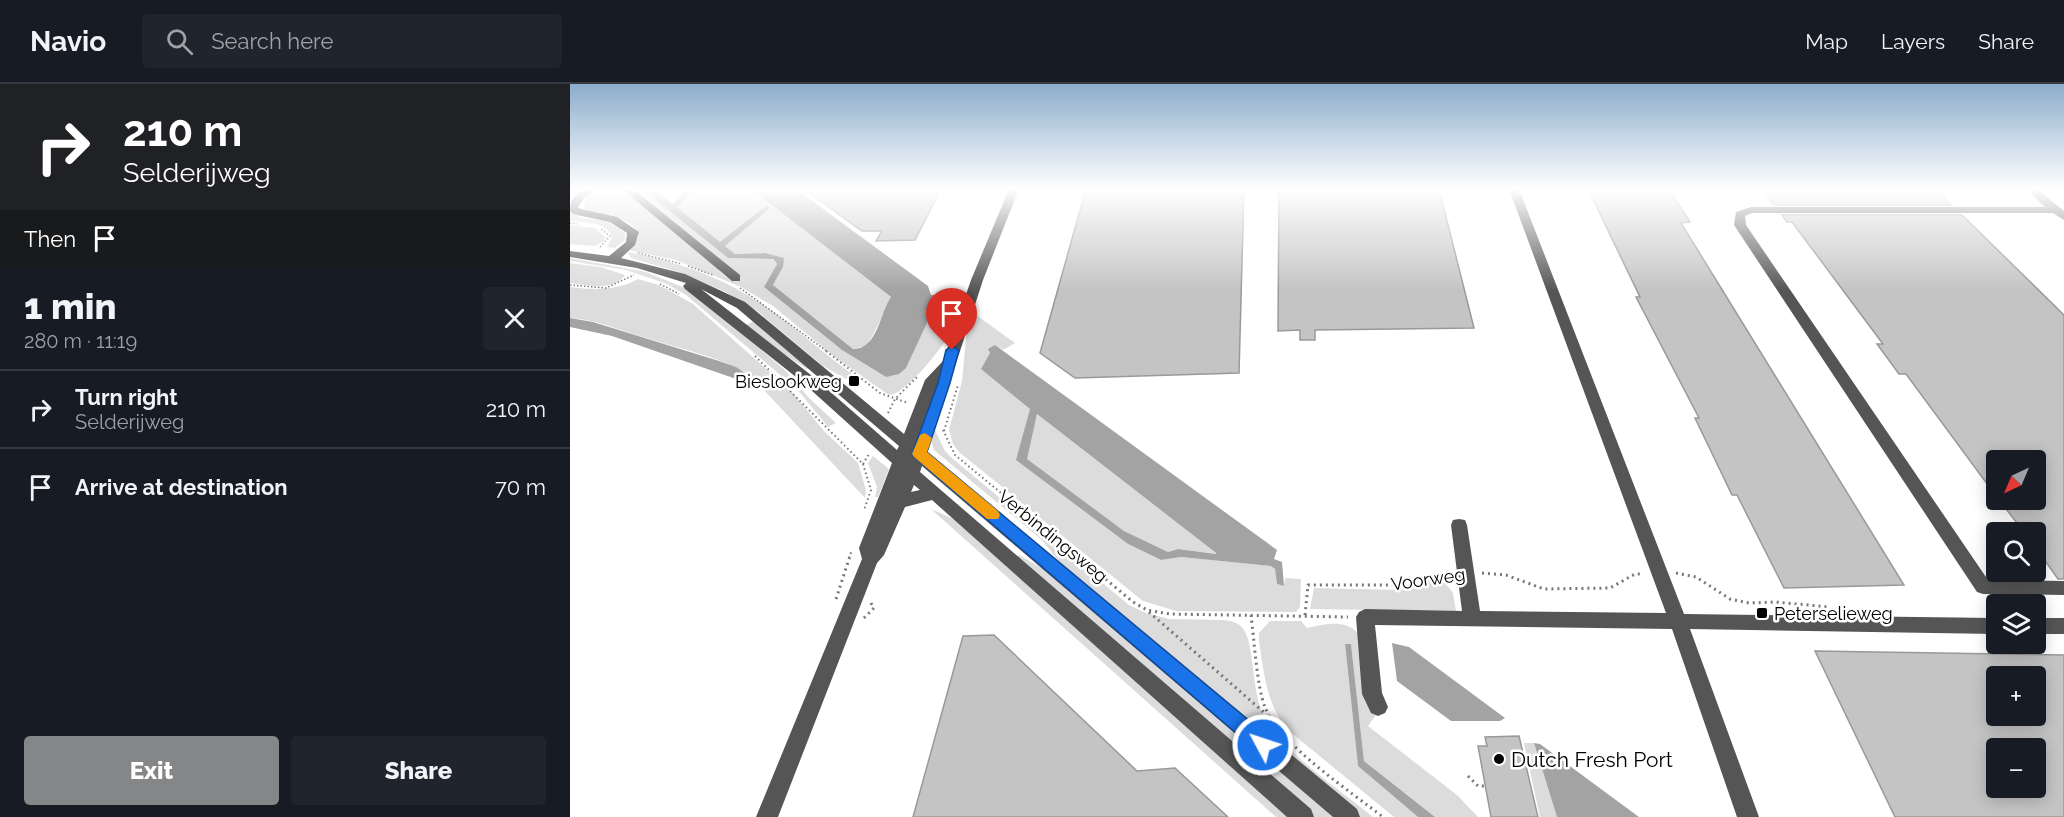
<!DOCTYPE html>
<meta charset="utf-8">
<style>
:root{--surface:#171b24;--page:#20242c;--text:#f1f3f6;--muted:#9ea1a6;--line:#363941;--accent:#858687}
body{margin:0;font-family:Raleway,sans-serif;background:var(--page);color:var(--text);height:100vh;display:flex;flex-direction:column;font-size:22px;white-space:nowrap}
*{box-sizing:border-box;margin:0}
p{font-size:20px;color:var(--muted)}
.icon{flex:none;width:33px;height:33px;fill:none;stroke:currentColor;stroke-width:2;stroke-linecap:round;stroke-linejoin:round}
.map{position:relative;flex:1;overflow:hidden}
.panel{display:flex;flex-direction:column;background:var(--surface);width:570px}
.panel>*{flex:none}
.hud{background:#202124;color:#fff;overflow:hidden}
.needle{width:39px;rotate:224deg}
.controls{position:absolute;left:1416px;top:366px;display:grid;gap:12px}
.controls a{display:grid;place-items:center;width:60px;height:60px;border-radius:6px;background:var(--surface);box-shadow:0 3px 15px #0003;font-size:30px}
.pin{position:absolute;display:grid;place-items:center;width:51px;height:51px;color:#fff;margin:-62px -26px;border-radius:50% 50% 50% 0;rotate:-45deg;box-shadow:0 0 6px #0007}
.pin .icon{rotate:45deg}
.me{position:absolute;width:66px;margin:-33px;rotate:310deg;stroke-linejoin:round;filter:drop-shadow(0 0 4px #0008)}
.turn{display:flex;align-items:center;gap:21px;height:126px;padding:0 24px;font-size:27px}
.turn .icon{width:78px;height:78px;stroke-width:2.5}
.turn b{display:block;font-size:42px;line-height:51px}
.then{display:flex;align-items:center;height:57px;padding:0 24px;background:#0003;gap:12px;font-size:22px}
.round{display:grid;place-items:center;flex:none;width:63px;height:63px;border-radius:6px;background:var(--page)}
.headline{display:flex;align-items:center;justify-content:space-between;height:102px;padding:0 24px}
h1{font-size:36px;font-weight:800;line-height:45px}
.action{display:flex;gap:12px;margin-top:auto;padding:12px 24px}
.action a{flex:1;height:69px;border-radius:6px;background:var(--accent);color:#fff;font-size:24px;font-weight:800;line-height:69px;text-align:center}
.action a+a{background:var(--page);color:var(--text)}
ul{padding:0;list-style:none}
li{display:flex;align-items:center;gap:18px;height:78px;padding:0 24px;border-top:2px solid var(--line)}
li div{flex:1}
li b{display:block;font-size:22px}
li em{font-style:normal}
header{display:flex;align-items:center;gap:36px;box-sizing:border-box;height:84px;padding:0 30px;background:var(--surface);border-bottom:2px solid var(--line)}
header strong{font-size:28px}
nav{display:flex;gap:33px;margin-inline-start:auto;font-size:21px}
.search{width:420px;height:54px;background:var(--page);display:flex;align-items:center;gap:15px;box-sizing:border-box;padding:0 21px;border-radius:6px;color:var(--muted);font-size:22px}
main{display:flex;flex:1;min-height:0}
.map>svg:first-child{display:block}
.green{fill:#dcdcdc}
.water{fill:#a3a3a3;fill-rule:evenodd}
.building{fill:#c4c4c4;stroke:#999;stroke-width:1.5;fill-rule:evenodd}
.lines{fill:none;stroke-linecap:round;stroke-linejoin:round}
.path-far2{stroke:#777;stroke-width:1.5;stroke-dasharray:1.5 2;stroke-linecap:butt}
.path-far1{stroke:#777;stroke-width:2;stroke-dasharray:1.5 3;stroke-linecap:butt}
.path{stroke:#777;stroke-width:3;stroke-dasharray:2 4;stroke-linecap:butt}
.minor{fill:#555;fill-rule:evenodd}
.route{fill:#1a73e8;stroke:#114b97;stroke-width:1.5}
.slow{fill:#f59e0b}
.poi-dot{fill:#000;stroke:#fff;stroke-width:2}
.labels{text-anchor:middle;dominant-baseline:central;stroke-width:5;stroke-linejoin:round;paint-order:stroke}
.poi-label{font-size:18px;fill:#000;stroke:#fff;text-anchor:end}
.street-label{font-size:18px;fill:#000;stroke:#fff}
.near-poi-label{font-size:21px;fill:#000;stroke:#fff;text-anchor:start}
</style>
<header>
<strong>Navio</strong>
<div class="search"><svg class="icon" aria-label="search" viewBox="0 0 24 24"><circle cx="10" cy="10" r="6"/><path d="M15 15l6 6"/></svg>Search here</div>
<nav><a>Map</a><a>Layers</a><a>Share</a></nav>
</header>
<main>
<section class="panel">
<div class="hud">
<div class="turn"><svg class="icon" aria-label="right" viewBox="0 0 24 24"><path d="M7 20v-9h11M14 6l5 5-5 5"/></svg><div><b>210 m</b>Selderijweg</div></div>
<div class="then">Then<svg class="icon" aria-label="arrive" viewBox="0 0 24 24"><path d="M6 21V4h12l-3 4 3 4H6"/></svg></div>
</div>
<div class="headline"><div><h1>1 min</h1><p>280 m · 11:19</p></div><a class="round"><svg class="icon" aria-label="close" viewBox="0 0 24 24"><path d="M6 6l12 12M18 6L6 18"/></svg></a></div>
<ul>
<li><svg class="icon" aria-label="right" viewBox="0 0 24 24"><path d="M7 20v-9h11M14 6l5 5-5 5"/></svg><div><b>Turn right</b><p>Selderijweg</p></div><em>210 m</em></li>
<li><svg class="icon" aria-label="arrive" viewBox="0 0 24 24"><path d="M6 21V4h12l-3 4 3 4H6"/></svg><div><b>Arrive at destination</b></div><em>70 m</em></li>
</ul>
<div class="action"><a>Exit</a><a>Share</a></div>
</section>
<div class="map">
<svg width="1494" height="733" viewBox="0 0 1494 733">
<rect width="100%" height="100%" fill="#fff"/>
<path class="green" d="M 26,105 L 54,105 L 139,176 L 153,191 L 162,196 L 118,150 L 62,105 L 72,105 L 158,174 L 202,175 L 207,180 L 194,203 L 272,266 L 316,293 L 336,284 L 365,222 L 364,215 L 395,216 C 391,225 388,234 384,243 C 377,258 336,311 319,311 L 266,274 L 203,222 L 171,203 L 106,176 L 58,166 L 69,152 C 60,126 28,139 14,124 L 16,113 Z
M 124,105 L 181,105 L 322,214 L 297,262 L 283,265 L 203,201 L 213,183 L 195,169 L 165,170 L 155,162 L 200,123 L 197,121 L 150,158 L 107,123 Z
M 0,128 L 12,134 L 38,137 L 55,149 L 55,156 L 45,164 L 37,163 L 42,153 C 35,137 15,139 0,137 Z
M 0,141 L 25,144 L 35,153 L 34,157 L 25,162 L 0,160 Z
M 58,168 C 105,177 150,192 190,219 C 223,241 252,269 285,292 L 278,296 L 253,282 L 187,227 L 156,208 L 112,189 L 61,174 Z
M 0,174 L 76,188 L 122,207 L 215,286 L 238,313 L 266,339 L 258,343 L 228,306 L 116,211 L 97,200 L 56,186 L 0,177 Z
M 0,179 L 31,183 L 55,191 C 43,208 18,201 0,199 Z
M 68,195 L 89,201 L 123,220 L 221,307 L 254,347 L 288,379 L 296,406 L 295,414 L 179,290 C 147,272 108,264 73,253 C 49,246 24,235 0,234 L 0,203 C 25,206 46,207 68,195 Z
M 402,228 L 445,259 L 433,266 L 425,261 L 419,266 L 460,325 L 447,376 L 558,460 L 591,476 L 611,473 L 702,482 L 705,485 L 707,500 L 714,502 L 715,494 L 731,495 L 730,523 L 726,528 L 606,527 L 573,517 L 389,368 L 383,360 L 379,346 L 392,297 L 397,244 Z
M 186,236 L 241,283 L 237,285 L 196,258 L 176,241 Z
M 467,330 L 647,470 L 608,465 L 598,468 L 554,447 L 456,375 Z
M 364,344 L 375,367 L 383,375 L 559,521 L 576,529 L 599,535 L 654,536 C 662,537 670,539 674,546 C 684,560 682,608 693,630 C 714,670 768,704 803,733 L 788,733 L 494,484 L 472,456 L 364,366 L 361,357 Z
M 303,372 L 319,385 L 308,413 L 305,413 L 307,403 L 298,379 Z
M 361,425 L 386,436 L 722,733 L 706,733 Z
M 449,471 L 477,487 L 768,733 L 741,733 L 444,475 Z
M 872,495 L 883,509 L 886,527 L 740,525 L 744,504 L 832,506 L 857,496 Z
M 700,537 L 731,537 L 737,544 C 753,540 775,535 788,549 L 806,631 L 798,642 L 887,711 L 908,733 L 865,733 L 794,677 L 781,560 L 775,561 L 788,682 L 848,733 L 824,733 L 718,646 C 696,620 694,589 689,557 L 689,549 Z
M 954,659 L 964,659 L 987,733 L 970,733 Z"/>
<path class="water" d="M 72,105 L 83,105 L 103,120 L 118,105 L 124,105 L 107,123 L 150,158 L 197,121 L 200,124 L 155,162 L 165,170 L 195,169 L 214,174 L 213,183 L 203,201 L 283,265 C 307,266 310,229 321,213 L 181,105 L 226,105 L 358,202 L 361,211 L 369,211 L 363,213 L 365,222 L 336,284 L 329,290 L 316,293 L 272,266 L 194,203 L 207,180 L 203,175 L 158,174 Z
M 0,234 L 23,238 L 149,277 L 166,283 L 183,294 L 172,297 L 42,252 L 0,243 Z
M 425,261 L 707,466 L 704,475 L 712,478 L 714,502 L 707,500 L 705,485 L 701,482 L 611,473 L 591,476 L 558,460 L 446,376 L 460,325 L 411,285 L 420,269 L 418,265 ZM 467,330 L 646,469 L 646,470 L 608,465 L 598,468 L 554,447 L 457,375 Z
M 822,559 L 839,563 L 935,634 L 930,637 L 881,637 L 827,597 Z
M 775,560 L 781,560 L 794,677 L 865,733 L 848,733 L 788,682 Z
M 964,659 L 970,660 L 1069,733 L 987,733 Z"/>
<path class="building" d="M 234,105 L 371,105 L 345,156 L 306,157 L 312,147 L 292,147 Z
M 516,105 L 674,105 L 669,289 L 505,294 L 470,269 Z
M 709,105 L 869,105 L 904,244 L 745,246 L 745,256 L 730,256 L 730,246 L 708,247 Z
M 1018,105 L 1099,105 L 1120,138 L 1111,139 L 1334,501 L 1214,504 L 1167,411 L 1162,411 L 1125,334 L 1129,334 L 1066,213 L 1070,213 Z
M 1192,105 L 1365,105 L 1381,121 L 1204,121 Z
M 1212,131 L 1392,131 L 1494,231 L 1494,495 L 1488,495 L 1466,464 L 1466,448 L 1454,448 L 1429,416 L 1466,416 L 1466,376 L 1426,376 L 1426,412 L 1336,290 L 1329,290 L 1307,260 L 1313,260 L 1222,138 L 1217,138 Z
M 424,551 L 567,687 L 605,684 L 658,733 L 343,733 L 393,552 Z
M 1245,567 L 1494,571 L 1494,733 L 1325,733 ZM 1426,592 L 1466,592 L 1466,632 L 1426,632 ZM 1426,664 L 1466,664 L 1466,704 L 1426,704 Z
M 949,652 L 968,733 L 921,733 L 908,662 L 917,662 L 915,653 Z"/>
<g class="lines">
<path class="path-far2" d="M 0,139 L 8,140
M 30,163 L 40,152 L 31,145
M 68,169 L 112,180
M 118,182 L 143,191
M 90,200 L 109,210
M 0,201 L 36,204 L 64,191
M 170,204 L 258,268"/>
<path class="path-far1" d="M 256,267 L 310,309 L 338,319
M 185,272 L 293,380
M 318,329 L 325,315 L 348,292
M 373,346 L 385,371 L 510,474
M 374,347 L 388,301
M 293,380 L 301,406 L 294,426
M 293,380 L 299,370
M 279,474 L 282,466"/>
<path class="path" d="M 508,472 L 563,518 L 577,526 L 600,530 L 778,533
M 912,489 L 936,491 L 974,505 L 1040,504 L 1065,490 L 1073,490
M 1106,489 L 1126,493 L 1160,515 L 1179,519 L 1205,518 L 1260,523
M 266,515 L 280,472
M 579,528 L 697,631
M 681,531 C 684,554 687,604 695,623 C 709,660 781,708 813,733
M 735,531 L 738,501 L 838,501 L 855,492 L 879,490
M 294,534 L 304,524 L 299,516
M 898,692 L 908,702 L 915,702"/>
<path class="minor" d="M 15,105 L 28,105 L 15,113 L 8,123 L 11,125 L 47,133 L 69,148 L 65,161 L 51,174 L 115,190 L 175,218 L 334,350 L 355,296 L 373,277 L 401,196 L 439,105 L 449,105 L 413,196 L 357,369 L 787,725 L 790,733 L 763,733 L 352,382 L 350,388 L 741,725 L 744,733 L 717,733 L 362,416 L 335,423 L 314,471 L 307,479 L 208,733 L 186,733 L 292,475 L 289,464 L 322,379 L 231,297 L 115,205 L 113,202 L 116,199 L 67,184 L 0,173 L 0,167 L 39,172 L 56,158 L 57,149 L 40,138 L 3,130 L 0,127 C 0,115 5,110 15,105 ZM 131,205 L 167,224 L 329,362 L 327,366 L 241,291 ZM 344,401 L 350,406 L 341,408 Z
M 52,105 L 63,105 L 170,191 L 170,197 L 162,197 Z
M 939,105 L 949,105 L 1114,530 L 1426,534 L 1426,550 L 1120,545 L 1189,733 L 1167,733 L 1102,545 L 805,541 L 812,609 L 818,623 L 815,629 L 808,632 L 801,629 L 792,610 L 786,533 L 789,528 L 795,525 L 892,527 L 881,441 L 883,436 L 889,435 L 895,436 L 897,441 L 910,527 L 1096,529 Z
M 1456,105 L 1467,105 L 1494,127 L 1494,136 L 1483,129 L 1182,129 L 1175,132 L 1176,141 L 1418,496 L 1494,497 L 1494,511 L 1413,510 L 1407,508 L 1164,141 L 1166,128 L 1181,123 L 1475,123 Z
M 1466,534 L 1494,534 L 1494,550 L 1466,550 Z"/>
</g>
<linearGradient id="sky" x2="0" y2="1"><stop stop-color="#8cadcc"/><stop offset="0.51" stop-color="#fff"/><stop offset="1" stop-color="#fff" stop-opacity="0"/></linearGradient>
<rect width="1494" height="207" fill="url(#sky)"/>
<path class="route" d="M 382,262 L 389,266 L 380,299 L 357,368 L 700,654 L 702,661 L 700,667 L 693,669 L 687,667 L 344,373 L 342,370 L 368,299 L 376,266 Z"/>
<path class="slow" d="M 355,349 L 362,354 L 357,368 L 428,427 L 430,431 L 428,435 L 417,435 L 344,373 L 342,370 L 350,351 Z"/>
<g class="poi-dot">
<rect x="278" y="291" width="12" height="12" rx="3"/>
<rect x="1186" y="523" width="12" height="12" rx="3"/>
<circle cx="929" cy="675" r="6"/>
</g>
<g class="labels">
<g class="poi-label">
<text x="272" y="297">Bieslookweg</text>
<text x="1204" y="529" text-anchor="start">Peterselieweg</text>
</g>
<g class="street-label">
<text transform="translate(483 452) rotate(39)">Verbindingsweg</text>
<text transform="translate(858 495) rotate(-8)">Voorweg</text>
</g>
<g class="near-poi-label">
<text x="941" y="675">Dutch Fresh Port</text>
</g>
</g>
</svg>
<div class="controls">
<a><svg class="needle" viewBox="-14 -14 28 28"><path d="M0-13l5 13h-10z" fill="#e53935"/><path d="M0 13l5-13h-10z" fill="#9ea1a6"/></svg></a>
<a><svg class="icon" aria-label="search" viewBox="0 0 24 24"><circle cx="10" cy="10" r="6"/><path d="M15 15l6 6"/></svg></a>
<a><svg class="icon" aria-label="layers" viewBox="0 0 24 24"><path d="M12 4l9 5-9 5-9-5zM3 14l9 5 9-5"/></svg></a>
<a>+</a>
<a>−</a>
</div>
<div class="pin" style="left:382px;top:266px;background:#d93025"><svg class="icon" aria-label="arrive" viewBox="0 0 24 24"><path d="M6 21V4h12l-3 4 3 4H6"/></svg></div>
<svg class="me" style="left:693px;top:661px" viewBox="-20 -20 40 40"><circle r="17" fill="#1a73e8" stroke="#fff" stroke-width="3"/><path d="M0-11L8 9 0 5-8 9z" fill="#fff"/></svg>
</div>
</main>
